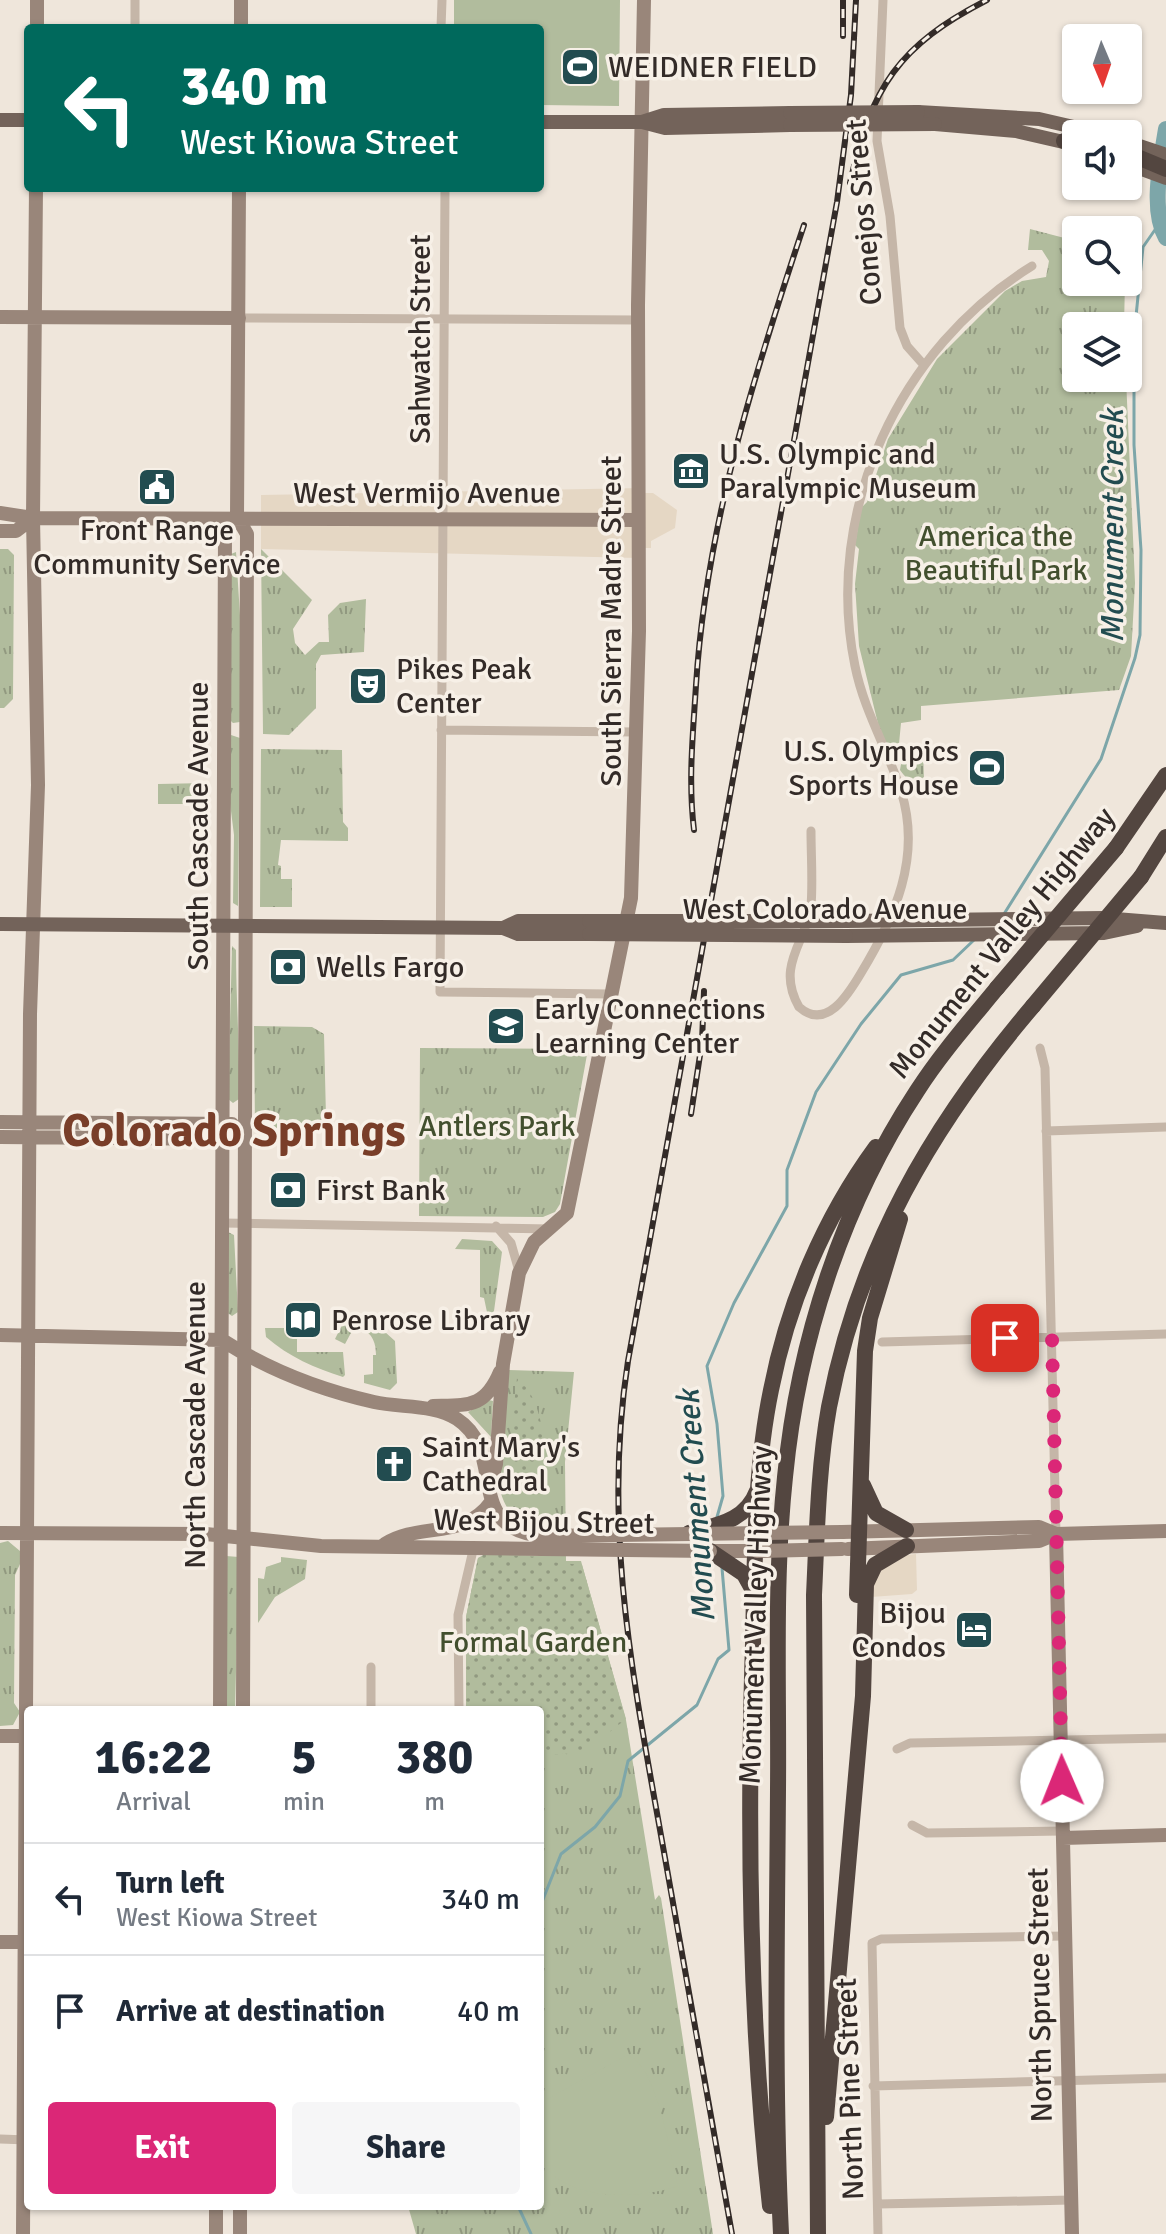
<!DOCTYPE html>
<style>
:root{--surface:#fff;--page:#f6f6f7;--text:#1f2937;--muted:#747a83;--line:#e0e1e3;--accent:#db2777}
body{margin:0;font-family:Signika,sans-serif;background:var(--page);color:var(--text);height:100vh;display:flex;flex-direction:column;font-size:30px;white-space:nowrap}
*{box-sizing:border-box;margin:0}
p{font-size:26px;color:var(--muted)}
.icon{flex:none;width:44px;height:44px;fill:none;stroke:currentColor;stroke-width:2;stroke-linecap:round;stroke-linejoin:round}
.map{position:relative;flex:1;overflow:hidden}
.side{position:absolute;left:24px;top:1706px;width:520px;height:504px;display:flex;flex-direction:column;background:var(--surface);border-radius:8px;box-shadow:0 2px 6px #0004}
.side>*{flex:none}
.banner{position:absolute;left:24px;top:24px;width:520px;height:168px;border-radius:8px;box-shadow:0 2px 6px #0004;background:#00695c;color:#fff;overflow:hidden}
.needle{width:52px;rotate:178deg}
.tools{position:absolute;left:1062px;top:24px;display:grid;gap:16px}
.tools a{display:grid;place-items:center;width:80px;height:80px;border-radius:8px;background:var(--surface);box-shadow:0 2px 6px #0004;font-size:40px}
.pin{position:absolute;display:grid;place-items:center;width:68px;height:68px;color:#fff;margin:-34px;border-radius:16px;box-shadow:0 4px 12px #0006}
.me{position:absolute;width:88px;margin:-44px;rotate:359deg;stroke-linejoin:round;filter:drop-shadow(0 0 6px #0008)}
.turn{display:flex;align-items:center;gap:28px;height:168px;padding:0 24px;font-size:36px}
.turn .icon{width:104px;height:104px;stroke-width:2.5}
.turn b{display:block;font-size:56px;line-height:68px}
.eta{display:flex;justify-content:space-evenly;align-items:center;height:136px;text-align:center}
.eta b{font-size:48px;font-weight:800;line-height:56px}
.primary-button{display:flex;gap:16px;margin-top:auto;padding:16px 24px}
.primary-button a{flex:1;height:92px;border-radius:8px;background:var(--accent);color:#fff;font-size:32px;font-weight:800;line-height:92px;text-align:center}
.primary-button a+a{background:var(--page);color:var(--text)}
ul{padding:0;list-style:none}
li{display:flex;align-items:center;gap:24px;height:112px;padding:0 24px;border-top:2px solid var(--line)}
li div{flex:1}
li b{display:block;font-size:30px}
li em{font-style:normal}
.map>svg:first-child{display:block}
.grass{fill:url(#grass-tufts)}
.garden{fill:url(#garden-dots)}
.pitch{fill:#b1bc9d}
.plaza{fill:#e5d7c4}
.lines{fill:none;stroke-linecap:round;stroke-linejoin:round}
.stream{stroke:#7da6a9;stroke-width:3}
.river{stroke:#7da6a9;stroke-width:16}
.street{stroke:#c5b6a8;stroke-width:9}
.secondary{stroke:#99867a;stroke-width:14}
.primary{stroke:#73635a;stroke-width:14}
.highway{stroke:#534640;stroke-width:16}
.rail-casing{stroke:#332b28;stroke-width:6}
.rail{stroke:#f7f0e7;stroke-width:3;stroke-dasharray:9;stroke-linecap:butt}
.secondary-bridge{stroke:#99867a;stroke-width:14}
.primary-bridge{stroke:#73635a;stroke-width:14}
.highway-bridge{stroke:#534640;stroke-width:16}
.route{stroke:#db2777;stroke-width:14;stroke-dasharray:0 25.2}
.labels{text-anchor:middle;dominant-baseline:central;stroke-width:7;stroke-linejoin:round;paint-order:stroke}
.poi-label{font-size:30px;fill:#332b28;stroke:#f7f0e7;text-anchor:start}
.street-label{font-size:30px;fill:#332b28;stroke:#f7f0e7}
.park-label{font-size:30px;fill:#424f2e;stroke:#f7f0e7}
.water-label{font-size:32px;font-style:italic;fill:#224c50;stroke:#f7f0e7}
.town-label{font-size:46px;font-weight:bold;fill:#793e29;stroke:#f7f0e7}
</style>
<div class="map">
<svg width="1166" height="2234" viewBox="0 0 1166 2234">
<defs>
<pattern id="grass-tufts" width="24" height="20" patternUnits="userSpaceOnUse" patternTransform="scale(2)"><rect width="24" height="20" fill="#b1bc9d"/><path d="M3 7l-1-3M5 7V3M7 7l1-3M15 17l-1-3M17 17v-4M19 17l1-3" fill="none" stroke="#919980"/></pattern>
<pattern id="garden-dots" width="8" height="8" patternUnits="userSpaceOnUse" patternTransform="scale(2)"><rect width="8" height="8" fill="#b1bc9d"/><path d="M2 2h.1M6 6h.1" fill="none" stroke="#919980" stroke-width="1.8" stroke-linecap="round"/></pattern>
</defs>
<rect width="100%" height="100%" fill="#efe6db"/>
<path class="grass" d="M 1030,229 L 1076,241 L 1076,282 L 1125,282 L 1124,326 L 1076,326 L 1076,378 L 1126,378 L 1135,583 L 1131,656 L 1119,690 L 921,706 L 921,720 L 901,723 L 899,744 L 887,745 L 881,736 L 859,646 L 855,584 L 859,549 L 855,545 L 861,508 L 867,502 L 888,439 L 937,359 L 1005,291 L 1022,281 L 1046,277 L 1049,261 L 1042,250 L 1028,250 Z
M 0,549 L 8,549 L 14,555 L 13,699 L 4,708 L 0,708 Z
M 261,549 L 312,600 L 293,629 L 295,643 L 305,655 L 319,642 L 329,642 L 328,615 L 340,603 L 366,599 L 364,652 L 321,655 L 316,664 L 316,708 L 289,735 L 263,734 Z
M 236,552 L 242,647 L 240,722 L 233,723 L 230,720 L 231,554 Z
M 231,735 L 240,738 L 238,906 L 233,903 L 234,835 L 229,795 Z
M 916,747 L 923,750 L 924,779 C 914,785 906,779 900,770 L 903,753 Z
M 261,749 L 342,750 L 343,822 L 348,828 L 348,841 L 281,840 L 278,865 L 281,866 L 281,879 L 292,879 L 292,907 L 260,907 Z
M 207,783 L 206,804 L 158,804 L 158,784 Z
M 232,946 L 236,950 C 236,1000 240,1050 239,1099 L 233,1103 L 228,1099 Z
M 254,1026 L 312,1027 L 324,1034 L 326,1117 L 319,1127 L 255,1129 Z
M 420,1048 L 588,1049 L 560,1204 L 555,1212 L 543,1217 L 419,1216 Z
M 228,1232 L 234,1235 L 238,1312 L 232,1316 L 226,1312 Z
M 462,1239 L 492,1241 L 502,1252 L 494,1311 L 488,1317 L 484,1298 L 480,1297 L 480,1250 L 455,1249 Z
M 345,1319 L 385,1319 L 385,1332 L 395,1341 L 397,1383 L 390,1390 L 364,1383 L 364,1375 L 373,1374 L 373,1355 L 376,1355 C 376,1344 373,1333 361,1329 L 352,1331 L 345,1344 L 335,1339 Z
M 265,1328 L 297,1328 L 297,1352 L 343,1352 L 345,1375 L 343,1377 C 315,1368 289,1357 266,1337 Z
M 509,1370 L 574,1372 L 565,1462 L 566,1561 L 581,1561 L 626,1720 L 655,1900 L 659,1895 L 661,1898 L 713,2234 L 416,2234 L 408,2206 L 540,2206 L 540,1710 L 466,1710 L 466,1617 L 478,1558 L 493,1554 L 542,1556 L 543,1527 C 472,1523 504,1417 509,1370 Z
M 489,1400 L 493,1401 L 491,1437 L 468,1412 Z
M 8,1541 L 20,1551 L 20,1564 L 15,1575 L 14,1703 L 20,1712 L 13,1725 L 0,1726 L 0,1543 Z
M 226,1556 L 239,1557 L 235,1710 L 226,1708 Z
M 281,1557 L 307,1560 L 305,1579 L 275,1597 L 258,1623 L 258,1578 L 264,1579 L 266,1567 L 281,1562 Z"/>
<path class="garden" d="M 517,1378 C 543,1400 541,1434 550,1466 L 540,1480 L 515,1490 L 507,1469 Z
M 485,1554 L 540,1557 L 540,1561 L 582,1565 L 626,1719 L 583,1753 L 540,1755 L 540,1710 L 466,1710 L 466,1617 L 478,1558 Z"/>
<path class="pitch" d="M 454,0 L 620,0 L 619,106 L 540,105 L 540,28 L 454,28 Z
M 627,2055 C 658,2065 670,2155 678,2186 C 641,2199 562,2203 541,2159 C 535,2145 540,2118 540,2103 Z"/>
<path class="plaza" d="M 642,488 L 643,493 L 653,493 L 677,510 L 675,528 L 651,541 L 651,548 L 643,548 L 638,558 L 261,549 L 261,495 Z
M 916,1554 L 917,1590 L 912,1594 L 871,1597 L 871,1583 L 883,1565 L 898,1556 Z"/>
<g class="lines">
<path class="stream" d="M 1004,914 L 1101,759 L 1135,658 L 1140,635 L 1141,550 L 1134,445 L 1134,336 L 1143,247 L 1159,224
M 717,1517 L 723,1496 L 717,1424 L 707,1366 L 734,1303 L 787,1206 L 787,1170 L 816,1092 L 861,1024 L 901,975 L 953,960 L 974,940
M 540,1907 L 561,1854 L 595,1827 L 620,1796 L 628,1761 L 697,1705 L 718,1659 L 729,1650 L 722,1568
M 518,2206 L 531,2234"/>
<path class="river" d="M 1166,129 C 1161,161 1150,209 1166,238"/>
<path class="street" d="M 883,0 L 877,141 L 890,216 L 900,328 L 907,346 L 923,364
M 135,28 L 135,0
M 441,28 L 442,0
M 445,188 L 440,992 L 609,994
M 239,318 L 638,320
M 441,730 L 636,732
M 811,831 C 811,856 813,882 811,906 C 807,941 775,965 799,1007 C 826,1031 848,995 861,973 C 895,917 922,857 901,791 C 887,748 864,711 855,666 C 823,511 899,348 1032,266
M 1040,1048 L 1045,1068 L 1056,1534
M 1046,1131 L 1166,1127
M 222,1223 L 551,1229
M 496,1226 L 511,1243 L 519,1271
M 882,1342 L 1166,1334
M 371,1667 L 371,1710
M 459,1710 L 458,1615 L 474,1546
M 897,1749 L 910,1743 L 1166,1738
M 912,1825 L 927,1833 L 1062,1831
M 873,2086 L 1166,2078
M 0,2139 L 28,2140
M 878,2204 L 1071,2200
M 878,2234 L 872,1943 L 881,1939 L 1065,1936"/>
<path class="secondary" d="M 37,28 L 37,0
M 241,28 L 241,0
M 239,188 L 237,517 L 247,534 L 243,1710
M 0,317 L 239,318
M 0,513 L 33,518 L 638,520
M 0,531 L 16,531 L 33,518
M 0,1122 L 232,1124
M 0,1137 L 231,1139
M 0,1335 L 222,1340 C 267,1369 321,1390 374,1402 C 400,1408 434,1404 457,1419 C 509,1453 461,1529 543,1536
M 433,1406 C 468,1405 485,1408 500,1372
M 489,1489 L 496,1464 L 503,1364 L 519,1273 L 534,1242 L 567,1213 L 631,898 L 639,631 L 638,305 L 644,0
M 842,1532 L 1039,1527 L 1056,1534
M 0,1533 L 206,1534 L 321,1546 L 542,1549
M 1056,1534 L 1072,2234
M 385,1544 C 420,1522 464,1540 491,1502
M 848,1549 L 1039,1541 L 1056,1534 L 1166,1531
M 710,1551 L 757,1551
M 220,1710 L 225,534 L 237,517
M 0,1736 L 28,1736
M 1063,1838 L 1166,1835
M 0,1942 L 28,1942
M 23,2234 L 30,1014 L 38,785 L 33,518 L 36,188
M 216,2234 L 216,2206
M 240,2234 L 240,2206"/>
<path class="primary" d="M 918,112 L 1039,119 L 1104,134
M 0,120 L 28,120
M 540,122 L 642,122 L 665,128 L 790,125
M 642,122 L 664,115 L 790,113
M 935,124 L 1016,131 L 1072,144
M 1128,142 L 1166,155
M 1128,164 L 1166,178
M 846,921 L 1103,918 L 1166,923
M 0,924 L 503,928 L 518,934 L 589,934
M 503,928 L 518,921 L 589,921
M 846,936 L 1104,933 L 1137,926"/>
<path class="highway" d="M 1064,141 L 1076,143
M 1128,153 L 1166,169
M 1116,848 L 1166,775
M 1141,877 L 1166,837
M 863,1485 L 876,1513 L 906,1530
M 689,1533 C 717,1525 746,1521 757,1491
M 710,1551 L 744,1574 L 754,1592
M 857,1595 L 865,1351 L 870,1318 L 900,1219
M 826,2117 L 863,1696 L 866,1584 L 875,1565 L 907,1546
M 770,2206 C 749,2020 747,1830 753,1643 C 755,1559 754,1472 771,1390 C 788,1303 824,1218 876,1147
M 781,2234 C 774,2087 777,1938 778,1790 C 779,1686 774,1580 785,1477 C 798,1342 842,1205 917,1091 C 940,1055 969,1022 997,988
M 818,2234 L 814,1595 C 817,1533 818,1469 829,1407 C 859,1250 931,1126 1033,1006"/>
<defs>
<path id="rail" d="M 843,36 L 843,0
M 850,183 C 871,87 899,45 987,0
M 694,830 C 688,781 693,734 696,685 C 706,526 754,375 804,225
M 691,1114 L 702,1042 L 704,991
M 732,2234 C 708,2103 685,1972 662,1841 C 633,1678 602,1528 628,1361 L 837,202 L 851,95 L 856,0"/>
</defs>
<use href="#rail" class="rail-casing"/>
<use href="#rail" class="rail"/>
<path class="secondary-bridge" d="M 543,1536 L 842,1532
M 542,1549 L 710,1551
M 757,1551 L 842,1549"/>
<path class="primary-bridge" d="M 790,113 L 918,112
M 790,125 L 935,124
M 589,921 L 846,921
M 589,934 L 846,936"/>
<path class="highway-bridge" d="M 997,988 L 1116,848
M 1033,1006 L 1141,877"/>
</g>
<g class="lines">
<path class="route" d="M 1005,1338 L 1052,1337 L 1062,1781"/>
</g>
<defs>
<symbol id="stadium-square" viewBox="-11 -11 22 22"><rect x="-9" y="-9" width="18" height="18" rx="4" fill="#224c50" stroke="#f7f0e7"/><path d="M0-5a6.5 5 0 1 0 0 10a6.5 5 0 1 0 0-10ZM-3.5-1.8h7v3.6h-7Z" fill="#fff"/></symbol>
<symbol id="museum-square" viewBox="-11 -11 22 22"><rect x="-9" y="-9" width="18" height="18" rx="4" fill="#224c50" stroke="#f7f0e7"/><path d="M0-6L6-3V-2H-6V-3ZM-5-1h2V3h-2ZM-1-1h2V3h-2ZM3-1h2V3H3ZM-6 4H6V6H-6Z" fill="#fff"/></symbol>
<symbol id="civic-square" viewBox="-11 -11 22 22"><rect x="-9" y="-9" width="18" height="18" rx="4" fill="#224c50" stroke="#f7f0e7"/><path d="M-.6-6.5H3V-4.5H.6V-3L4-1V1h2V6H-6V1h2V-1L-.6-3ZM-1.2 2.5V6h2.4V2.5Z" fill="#fff"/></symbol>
<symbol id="theatre-square" viewBox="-11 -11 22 22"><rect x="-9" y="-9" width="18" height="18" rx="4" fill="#224c50" stroke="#f7f0e7"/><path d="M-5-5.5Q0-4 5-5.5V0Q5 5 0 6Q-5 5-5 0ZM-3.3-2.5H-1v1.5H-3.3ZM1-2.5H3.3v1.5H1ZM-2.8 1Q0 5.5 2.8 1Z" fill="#fff"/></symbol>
<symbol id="bank-square" viewBox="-11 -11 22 22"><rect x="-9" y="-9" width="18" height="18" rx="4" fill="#224c50" stroke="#f7f0e7"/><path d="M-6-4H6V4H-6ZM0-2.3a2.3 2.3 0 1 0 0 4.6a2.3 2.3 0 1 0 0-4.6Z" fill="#fff"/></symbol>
<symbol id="school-square" viewBox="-11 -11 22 22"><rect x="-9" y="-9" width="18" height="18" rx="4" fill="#224c50" stroke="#f7f0e7"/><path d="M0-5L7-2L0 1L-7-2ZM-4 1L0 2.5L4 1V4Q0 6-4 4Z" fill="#fff"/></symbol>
<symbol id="library-square" viewBox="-11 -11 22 22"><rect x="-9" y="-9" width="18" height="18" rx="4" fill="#224c50" stroke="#f7f0e7"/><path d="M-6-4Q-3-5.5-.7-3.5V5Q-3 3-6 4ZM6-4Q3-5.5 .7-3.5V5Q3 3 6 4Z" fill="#fff"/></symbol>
<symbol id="church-square" viewBox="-11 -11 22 22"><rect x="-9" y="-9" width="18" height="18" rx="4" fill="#224c50" stroke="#f7f0e7"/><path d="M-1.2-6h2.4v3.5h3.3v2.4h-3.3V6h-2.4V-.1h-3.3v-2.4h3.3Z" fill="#fff"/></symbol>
<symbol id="hotel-square" viewBox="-11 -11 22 22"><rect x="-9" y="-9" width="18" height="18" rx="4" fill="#224c50" stroke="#f7f0e7"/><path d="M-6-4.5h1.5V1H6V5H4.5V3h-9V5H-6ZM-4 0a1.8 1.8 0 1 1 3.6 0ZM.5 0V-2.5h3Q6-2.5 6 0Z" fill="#fff"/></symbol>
</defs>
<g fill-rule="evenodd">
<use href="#stadium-square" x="558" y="45" width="44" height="44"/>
<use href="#museum-square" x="669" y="449" width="44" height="44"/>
<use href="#civic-square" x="135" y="465" width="44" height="44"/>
<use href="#theatre-square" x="346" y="664" width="44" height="44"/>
<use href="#stadium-square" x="965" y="746" width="44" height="44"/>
<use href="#bank-square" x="266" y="945" width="44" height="44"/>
<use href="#school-square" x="484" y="1004" width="44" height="44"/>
<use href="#bank-square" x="266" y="1168" width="44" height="44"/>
<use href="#library-square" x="281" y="1298" width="44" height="44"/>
<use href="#church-square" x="372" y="1442" width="44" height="44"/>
<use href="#hotel-square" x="952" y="1608" width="44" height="44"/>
</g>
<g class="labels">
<g class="poi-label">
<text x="608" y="67">WEIDNER FIELD</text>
<text x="719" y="454">U.S. Olympic and<tspan x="719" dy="34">Paralympic Museum</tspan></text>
<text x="157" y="530" text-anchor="middle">Front Range<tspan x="157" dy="34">Community Service</tspan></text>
<text x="396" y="669">Pikes Peak<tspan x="396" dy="34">Center</tspan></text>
<text x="959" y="751" text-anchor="end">U.S. Olympics<tspan x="959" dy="34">Sports House</tspan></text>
<text x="316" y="967">Wells Fargo</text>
<text x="534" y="1009">Early Connections<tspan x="534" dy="34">Learning Center</tspan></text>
<text x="316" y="1190">First Bank</text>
<text x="331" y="1320">Penrose Library</text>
<text x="422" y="1447">Saint Mary's<tspan x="422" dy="34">Cathedral</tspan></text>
<text x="946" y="1613" text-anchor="end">Bijou<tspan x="946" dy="34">Condos</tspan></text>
</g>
<g class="street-label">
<text transform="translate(864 212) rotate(-95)">Conejos Street</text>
<text transform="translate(420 339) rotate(-90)">Sahwatch Street</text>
<text x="427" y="493">West Vermijo Avenue</text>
<text transform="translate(611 621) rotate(-90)">South Sierra Madre Street</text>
<text transform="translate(198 826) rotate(-90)">South Cascade Avenue</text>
<text x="825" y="909">West Colorado Avenue</text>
<text transform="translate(1002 943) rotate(-51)">Monument Valley Highway</text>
<text transform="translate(195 1425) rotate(-90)">North Cascade Avenue</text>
<text transform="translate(544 1522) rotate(1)">West Bijou Street</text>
<text transform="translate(756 1615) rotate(-88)">Monument Valley Highway</text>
<text transform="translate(1040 1995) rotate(-91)">North Spruce Street</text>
<text transform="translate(850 2089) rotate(-92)">North Pine Street</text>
</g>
<g class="park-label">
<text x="996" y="536">America the<tspan x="996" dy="34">Beautiful Park</tspan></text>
<text x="497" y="1126">Antlers Park</text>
<text x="533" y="1642">Formal Garden</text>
</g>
<g class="water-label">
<text transform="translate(1112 526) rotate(-90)">Monument Creek</text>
<text transform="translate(696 1506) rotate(-94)">Monument Creek</text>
</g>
<g class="town-label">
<text x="234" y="1131">Colorado Springs</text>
</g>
</g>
</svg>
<div class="tools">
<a><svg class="needle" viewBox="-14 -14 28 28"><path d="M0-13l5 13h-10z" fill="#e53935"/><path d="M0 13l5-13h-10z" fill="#747a83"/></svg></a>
<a><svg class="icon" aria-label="sound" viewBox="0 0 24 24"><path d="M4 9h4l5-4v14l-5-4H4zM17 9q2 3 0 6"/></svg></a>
<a><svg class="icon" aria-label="search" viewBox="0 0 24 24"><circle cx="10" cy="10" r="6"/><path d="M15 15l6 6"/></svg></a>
<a><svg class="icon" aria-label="layers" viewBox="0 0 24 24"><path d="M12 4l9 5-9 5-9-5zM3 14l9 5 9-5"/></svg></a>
</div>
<div class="pin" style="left:1005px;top:1338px;background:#d93025"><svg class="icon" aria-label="arrive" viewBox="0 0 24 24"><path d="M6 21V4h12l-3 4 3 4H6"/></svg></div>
<svg class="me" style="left:1062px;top:1781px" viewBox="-20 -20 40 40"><circle r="19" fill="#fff"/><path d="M0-13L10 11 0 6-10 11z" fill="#db2777"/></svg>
<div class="banner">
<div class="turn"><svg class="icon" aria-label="left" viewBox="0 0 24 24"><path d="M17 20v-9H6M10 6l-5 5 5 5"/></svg><div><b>340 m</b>West Kiowa Street</div></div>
</div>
<section class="side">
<div class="eta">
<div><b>16:22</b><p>Arrival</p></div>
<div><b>5</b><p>min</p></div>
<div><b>380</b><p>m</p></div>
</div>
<ul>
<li><svg class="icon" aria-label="left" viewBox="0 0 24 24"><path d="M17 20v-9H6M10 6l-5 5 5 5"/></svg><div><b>Turn left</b><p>West Kiowa Street</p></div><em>340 m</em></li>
<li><svg class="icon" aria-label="arrive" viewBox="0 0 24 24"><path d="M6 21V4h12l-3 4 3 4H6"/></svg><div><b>Arrive at destination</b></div><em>40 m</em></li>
</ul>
<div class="primary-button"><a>Exit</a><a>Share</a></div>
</section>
</div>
